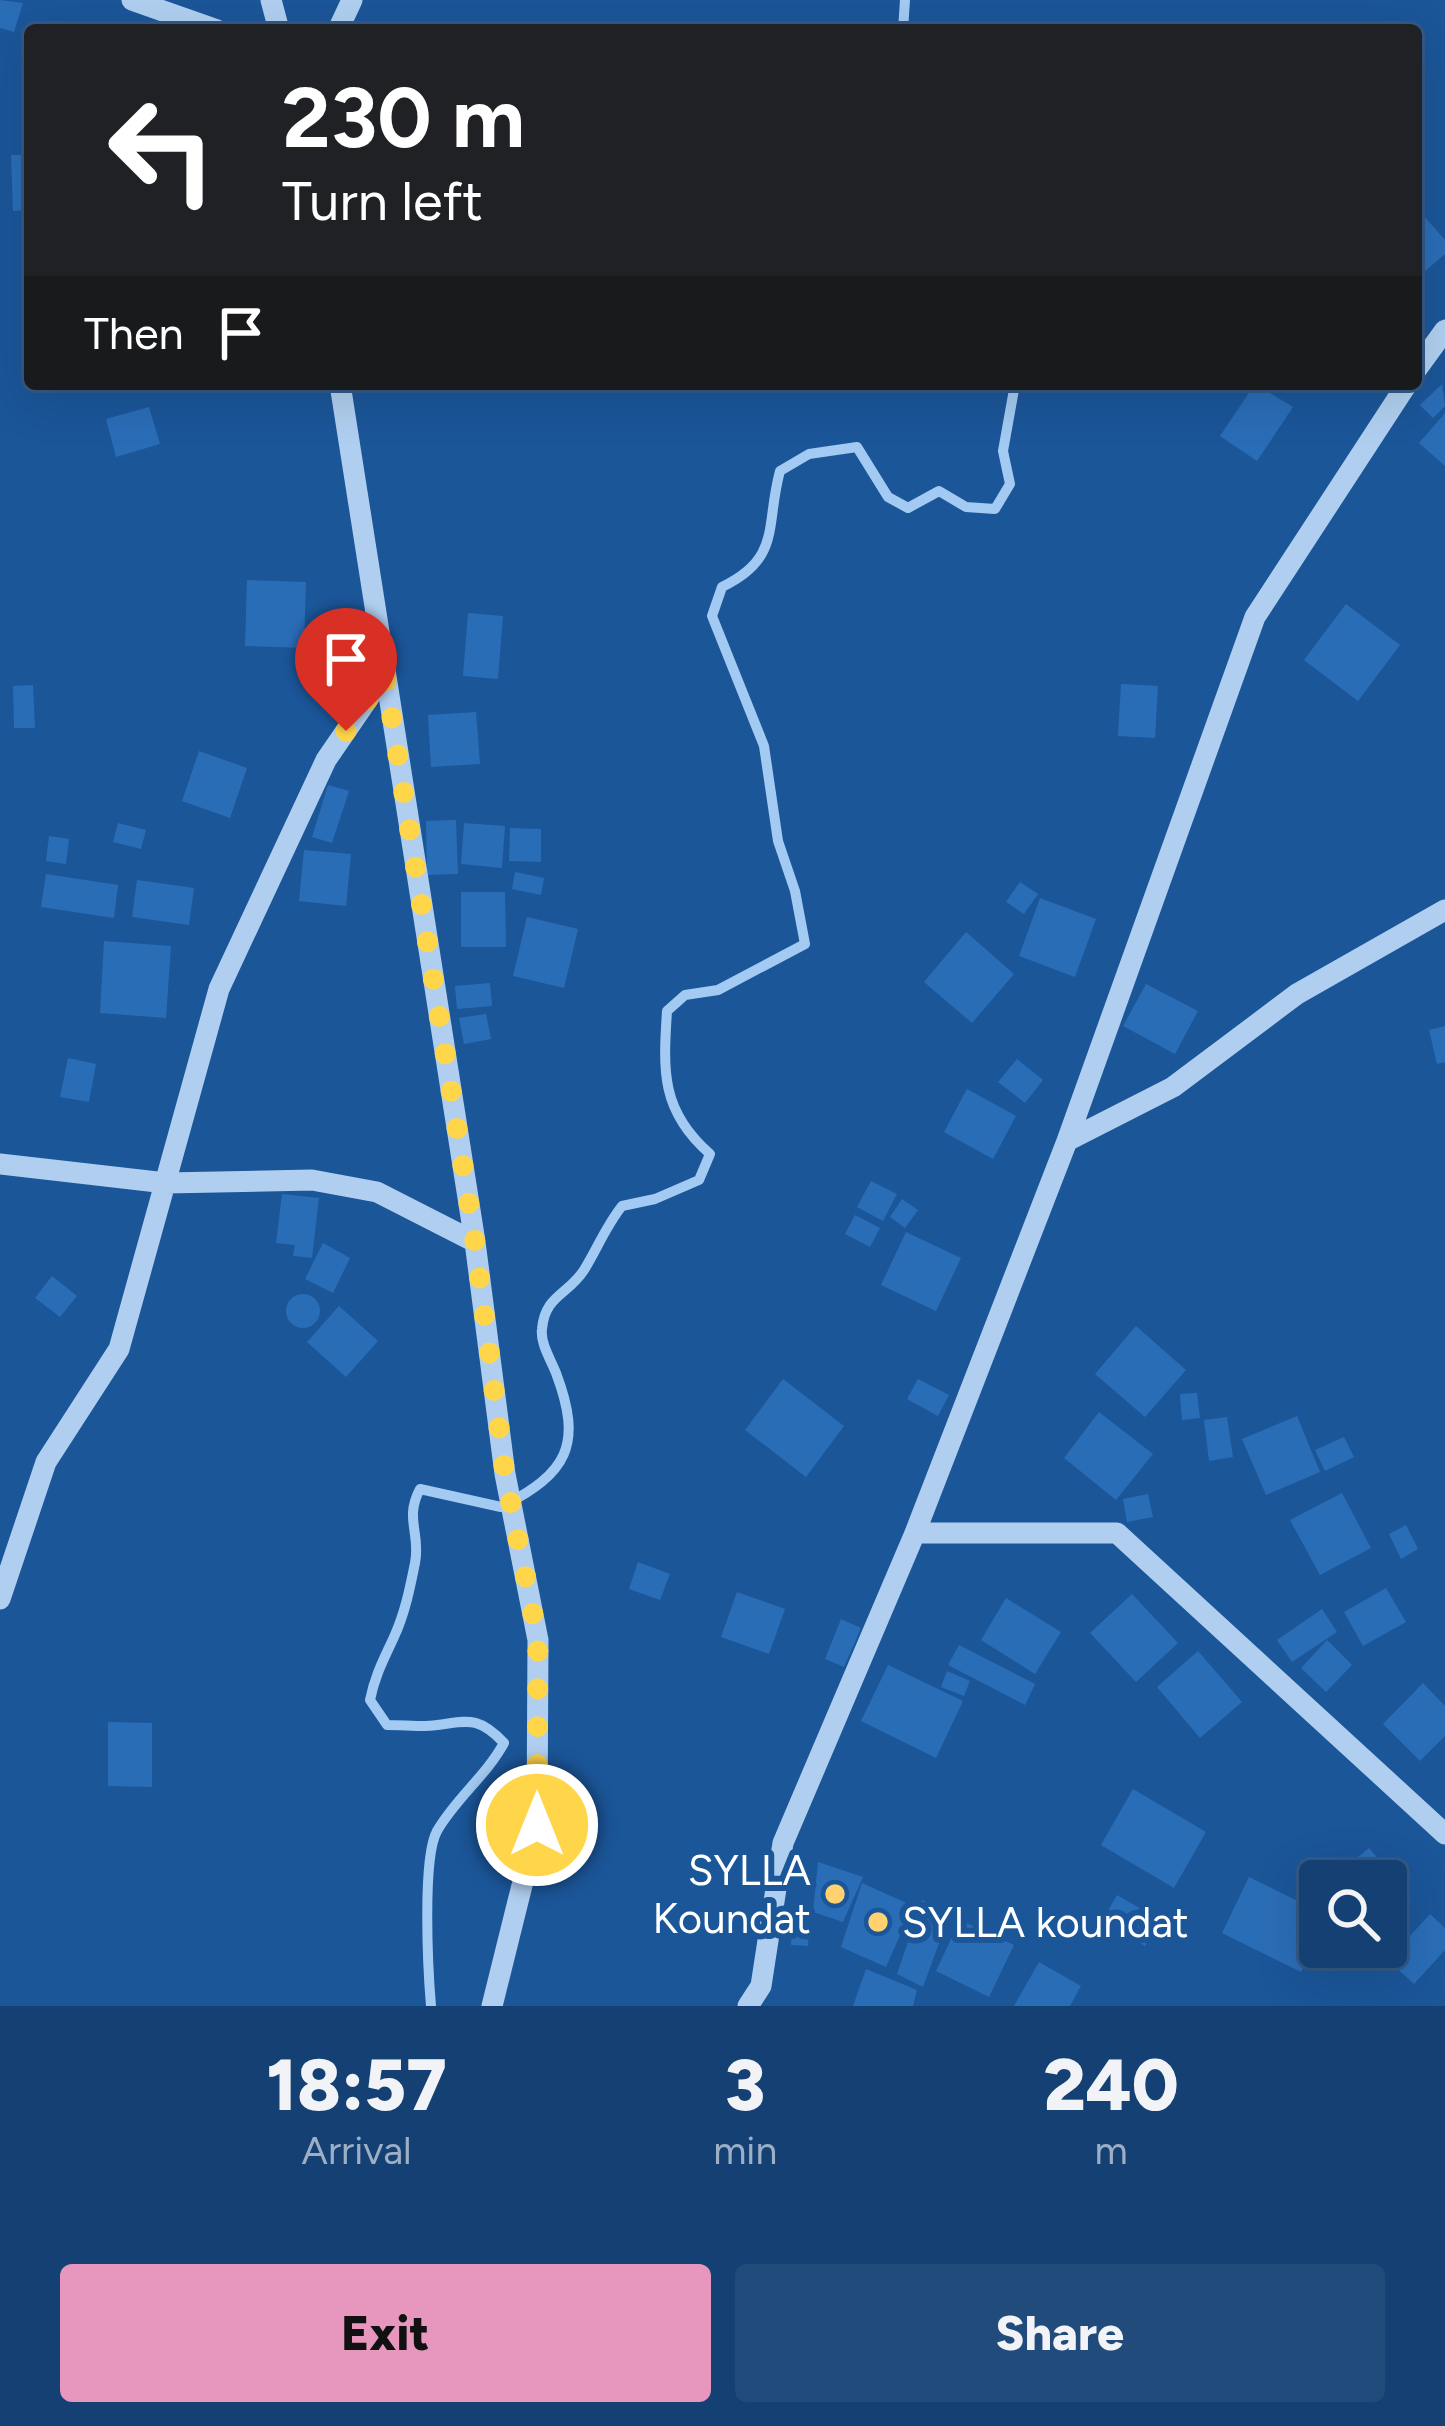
<!DOCTYPE html>
<style>
:root{--surface:#144073;--page:#214b7b;--text:#f1f3f6;--muted:#9dafc4;--line:#335985;--accent:#e797bd}
body{margin:0;font-family:Figtree,sans-serif;background:var(--page);color:var(--text);height:100vh;display:flex;flex-direction:column;font-size:45px;white-space:nowrap}
*{box-sizing:border-box;margin:0}
p{font-size:39px;color:var(--muted)}
.icon{flex:none;width:66px;height:66px;fill:none;stroke:currentColor;stroke-width:2;stroke-linecap:round;stroke-linejoin:round}
.map{position:relative;height:2006px;overflow:hidden}
.panel{display:flex;flex-direction:column;background:var(--surface);flex:1}
.panel>*{flex:none}
.banner{position:absolute;left:24px;top:24px;width:1398px;height:366px;border-radius:12px;box-shadow:0 12px 48px #0002,0 0 0 3px var(--line);background:#202124;color:#fff;overflow:hidden}
.fabs{position:absolute;left:1299px;top:1860px;display:grid;gap:24px}
.fabs a{display:grid;place-items:center;width:108px;height:108px;border-radius:12px;background:var(--surface);box-shadow:0 12px 48px #0002,0 0 0 3px var(--line);font-size:60px}
.pin{position:absolute;display:grid;place-items:center;width:102px;height:102px;color:#fff;margin:-123px -51px;border-radius:50% 50% 50% 0;rotate:-45deg;box-shadow:0 0 12px #0007}
.pin .icon{rotate:45deg}
.me{position:absolute;width:132px;margin:-66px;rotate:0deg;stroke-linejoin:round;filter:drop-shadow(0 0 9px #0008)}
.turn{display:flex;align-items:center;gap:42px;height:252px;padding:0 60px;font-size:54px}
.turn .icon{width:156px;height:156px;stroke-width:2.5}
.turn b{display:block;font-size:84px;line-height:102px}
.then{display:flex;align-items:center;height:114px;padding:0 60px;background:#0003;gap:24px;font-size:45px}
.eta{display:flex;justify-content:space-evenly;align-items:center;height:204px;text-align:center}
.eta b{font-size:72px;font-weight:800;line-height:84px}
.action{display:flex;gap:24px;margin-top:auto;padding:24px 60px}
.action a{flex:1;height:138px;border-radius:12px;background:var(--accent);color:#111;font-size:48px;font-weight:800;line-height:138px;text-align:center}
.action a+a{background:var(--page);color:var(--text)}
.map>svg:first-child{display:block}
.lines{fill:none;stroke-linecap:round;stroke-linejoin:round}
.stream{stroke:#a3caf2;stroke-width:10}
.building{fill:#2a6db7}
.minor{stroke:#b0cff0;stroke-width:21}
.route{stroke:#ffd54a;stroke-width:21;stroke-dasharray:0 37.8}
.poi-dot{fill:#ffd170;stroke:#1b5699;stroke-width:4.5}
.labels{text-anchor:middle;dominant-baseline:central;stroke-width:12;stroke-linejoin:round;paint-order:stroke}
.poi-label{font-size:42px;fill:#fff;stroke:#1b5699;text-anchor:end}
</style>
<div class="map">
<svg width="1445" height="2006" viewBox="0 0 1445 2006">
<rect width="100%" height="100%" fill="#1b5699"/>
<g class="lines">
<path class="stream" d="M 903,30 L 905,0
M 431,2006 C 428,1971 422,1858 437,1831 C 456,1798 486,1776 504,1743 C 474,1711 463,1724 425,1726 C 413,1726 399,1725 387,1725 L 370,1700 C 375,1675 384,1659 394,1637 C 405,1613 410,1588 415,1563 C 421,1533 404,1519 420,1489 L 501,1507 C 568,1473 583,1445 556,1373 C 551,1360 540,1343 542,1329 C 545,1295 568,1295 584,1270 C 597,1249 606,1226 622,1206 L 655,1199 L 699,1180 L 710,1154 C 661,1111 663,1072 667,1011 L 685,995 L 718,990 L 805,944 L 795,891 L 778,841 L 764,746 L 712,616 L 722,587 C 782,558 765,526 780,471 L 809,454 L 857,447 L 888,497 L 908,508 L 939,491 L 966,507 L 995,509 L 1010,484 L 1003,451 L 1015,384"/>
</g>
<path class="building" d="M 0,0 L 23,3 L 14,32 L 0,28 Z
M 11,155 L 30,155 L 30,210 L 13,211 Z
M 1416,207 L 1445,240 L 1445,254 L 1416,279 Z
M 1255,384 L 1293,407 L 1257,461 L 1220,436 Z
M 1442,384 L 1445,406 L 1433,418 L 1420,405 Z
M 149,407 L 160,444 L 116,457 L 106,419 Z
M 1445,413 L 1445,466 L 1419,443 Z
M 247,580 L 306,582 L 304,648 L 245,646 Z
M 1346,604 L 1400,645 L 1358,701 L 1304,660 Z
M 468,613 L 503,616 L 498,679 L 463,676 Z
M 1121,684 L 1158,686 L 1155,738 L 1118,736 Z
M 33,685 L 35,728 L 14,728 L 13,686 Z
M 476,712 L 480,764 L 431,767 L 428,715 Z
M 199,751 L 247,768 L 230,818 L 182,801 Z
M 328,785 L 349,791 L 332,843 L 312,837 Z
M 456,820 L 458,874 L 427,875 L 426,821 Z
M 118,823 L 146,830 L 141,849 L 113,842 Z
M 464,823 L 505,826 L 502,868 L 461,864 Z
M 510,828 L 541,829 L 541,862 L 509,861 Z
M 49,836 L 69,839 L 66,864 L 46,861 Z
M 304,850 L 351,854 L 346,906 L 299,901 Z
M 515,872 L 544,878 L 541,895 L 512,889 Z
M 46,874 L 118,885 L 114,918 L 41,907 Z
M 137,880 L 194,888 L 189,925 L 132,917 Z
M 1020,882 L 1038,894 L 1024,914 L 1006,902 Z
M 461,892 L 505,892 L 506,947 L 461,947 Z
M 1040,898 L 1096,919 L 1075,977 L 1019,956 Z
M 527,917 L 578,929 L 564,988 L 513,976 Z
M 966,932 L 1014,974 L 972,1023 L 924,982 Z
M 104,941 L 171,946 L 166,1018 L 100,1013 Z
M 490,983 L 492,1006 L 457,1009 L 455,986 Z
M 1146,984 L 1198,1011 L 1175,1054 L 1123,1026 Z
M 486,1014 L 491,1039 L 464,1044 L 459,1018 Z
M 1445,1026 L 1445,1062 L 1437,1064 L 1429,1030 Z
M 68,1058 L 96,1064 L 89,1102 L 60,1097 Z
M 1017,1059 L 1043,1080 L 1025,1103 L 998,1082 Z
M 967,1089 L 1016,1116 L 993,1159 L 944,1132 Z
M 871,1181 L 897,1194 L 883,1221 L 857,1207 Z
M 282,1194 L 319,1198 L 312,1258 L 293,1256 L 295,1245 L 276,1243 Z
M 902,1199 L 918,1210 L 905,1228 L 890,1217 Z
M 855,1215 L 880,1228 L 870,1247 L 845,1234 Z
M 906,1232 L 961,1258 L 936,1311 L 881,1285 Z
M 323,1243 L 350,1258 L 333,1293 L 305,1279 Z
M 52,1276 L 77,1296 L 60,1317 L 35,1298 Z
M286 1311a17 17 0 1 1 34 0a17 17 0 1 1-34 0Z
M 339,1306 L 378,1341 L 346,1377 L 307,1342 Z
M 1136,1326 L 1186,1370 L 1145,1417 L 1095,1374 Z
M 783,1379 L 844,1426 L 806,1477 L 745,1430 Z
M 918,1379 L 949,1395 L 938,1416 L 907,1399 Z
M 1197,1393 L 1200,1418 L 1182,1420 L 1180,1394 Z
M 1099,1412 L 1153,1454 L 1116,1500 L 1064,1458 Z
M 1297,1416 L 1320,1472 L 1266,1495 L 1242,1439 Z
M 1227,1417 L 1233,1457 L 1209,1461 L 1204,1420 Z
M 1344,1437 L 1354,1457 L 1325,1471 L 1315,1450 Z
M 1342,1493 L 1371,1548 L 1320,1575 L 1290,1520 Z
M 1148,1494 L 1153,1517 L 1127,1522 L 1123,1499 Z
M 1406,1525 L 1418,1549 L 1401,1559 L 1389,1534 Z
M 638,1562 L 670,1574 L 660,1600 L 629,1589 Z
M 1386,1588 L 1406,1622 L 1363,1646 L 1344,1612 Z
M 737,1592 L 785,1609 L 769,1654 L 721,1637 Z
M 1132,1594 L 1178,1643 L 1136,1682 L 1090,1633 Z
M 1006,1598 L 1061,1632 L 1035,1674 L 981,1640 Z
M 1322,1609 L 1337,1632 L 1292,1662 L 1277,1640 Z
M 841,1619 L 861,1628 L 844,1667 L 825,1659 Z
M 1327,1640 L 1352,1665 L 1326,1692 L 1301,1668 Z
M 959,1645 L 1035,1684 L 1025,1705 L 948,1665 Z
M 1198,1651 L 1242,1702 L 1200,1738 L 1157,1687 Z
M 888,1665 L 963,1701 L 936,1758 L 861,1721 Z
M 947,1671 L 970,1681 L 964,1696 L 941,1687 Z
M 1423,1683 L 1445,1706 L 1445,1736 L 1420,1761 L 1383,1724 Z
M 108,1722 L 152,1723 L 152,1787 L 108,1786 Z
M 1133,1789 L 1206,1832 L 1174,1888 L 1101,1845 Z
M 1369,1848 L 1408,1894 L 1386,1913 L 1386,1881 L 1329,1881 Z
M 818,1862 L 863,1877 L 843,1922 L 813,1912 Z
M 1249,1877 L 1320,1912 L 1320,1933 L 1301,1972 L 1222,1933 Z
M 862,1883 L 913,1906 L 886,1967 L 841,1947 Z
M 1117,1895 L 1160,1920 L 1145,1946 L 1102,1921 Z
M 922,1900 L 950,1913 L 923,1987 L 897,1974 Z
M 1430,1914 L 1445,1928 L 1445,1950 L 1414,1984 L 1388,1960 Z
M 960,1920 L 1014,1945 L 989,1997 L 936,1971 Z
M 792,1924 L 809,1925 L 808,1946 L 791,1945 Z
M 1039,1962 L 1081,1986 L 1070,2006 L 1014,2006 Z
M 866,1969 L 917,1990 L 913,2006 L 853,2006 Z"/>
<g class="lines">
<path class="minor" d="M 132,0 L 217,30
M 271,0 L 279,30
M 338,30 L 352,0
M 1416,370 L 1445,330
M 340,384 L 475,1242 L 505,1474 L 538,1640 L 537,1825 L 492,2006
M 1067,1141 L 1173,1087 L 1297,994 L 1445,910
M 0,1164 L 166,1183 L 312,1180 L 377,1192 L 475,1242
M 915,1533 L 1117,1533 L 1445,1834
M 0,1599 L 46,1462 L 119,1349 L 219,989 L 326,760 L 385,674
M 748,2006 L 761,1986 L 783,1843 L 915,1533 L 1067,1141 L 1255,617 L 1407,384"/>
</g>
<g class="lines">
<path class="route" d="M 346,731 L 385,674 L 475,1242 L 505,1474 L 538,1640 L 537,1825"/>
</g>
<g class="poi-dot">
<circle cx="835" cy="1894" r="12"/>
<circle cx="878" cy="1922" r="12"/>
</g>
<g class="labels">
<g class="poi-label">
<text x="811" y="1870">SYLLA<tspan x="811" dy="48">Koundat</tspan></text>
<text x="902" y="1922" text-anchor="start">SYLLA koundat</text>
</g>
</g>
</svg>
<div class="fabs">
<a><svg class="icon" aria-label="search" viewBox="0 0 24 24"><circle cx="10" cy="10" r="6"/><path d="M15 15l6 6"/></svg></a>
</div>
<div class="pin" style="left:346px;top:731px;background:#d93025"><svg class="icon" aria-label="arrive" viewBox="0 0 24 24"><path d="M6 21V4h12l-3 4 3 4H6"/></svg></div>
<svg class="me" style="left:537px;top:1825px" viewBox="-20 -20 40 40"><circle r="17" fill="#ffd54a" stroke="#fff" stroke-width="3"/><path d="M0-11L8 9 0 5-8 9z" fill="#fff"/></svg>
<div class="banner">
<div class="turn"><svg class="icon" aria-label="left" viewBox="0 0 24 24"><path d="M17 20v-9H6M10 6l-5 5 5 5"/></svg><div><b>230 m</b>Turn left</div></div>
<div class="then">Then<svg class="icon" aria-label="arrive" viewBox="0 0 24 24"><path d="M6 21V4h12l-3 4 3 4H6"/></svg></div>
</div>
</div>
<section class="panel">
<div class="eta">
<div><b>18:57</b><p>Arrival</p></div>
<div><b>3</b><p>min</p></div>
<div><b>240</b><p>m</p></div>
</div>
<div class="action"><a>Exit</a><a>Share</a></div>
</section>
